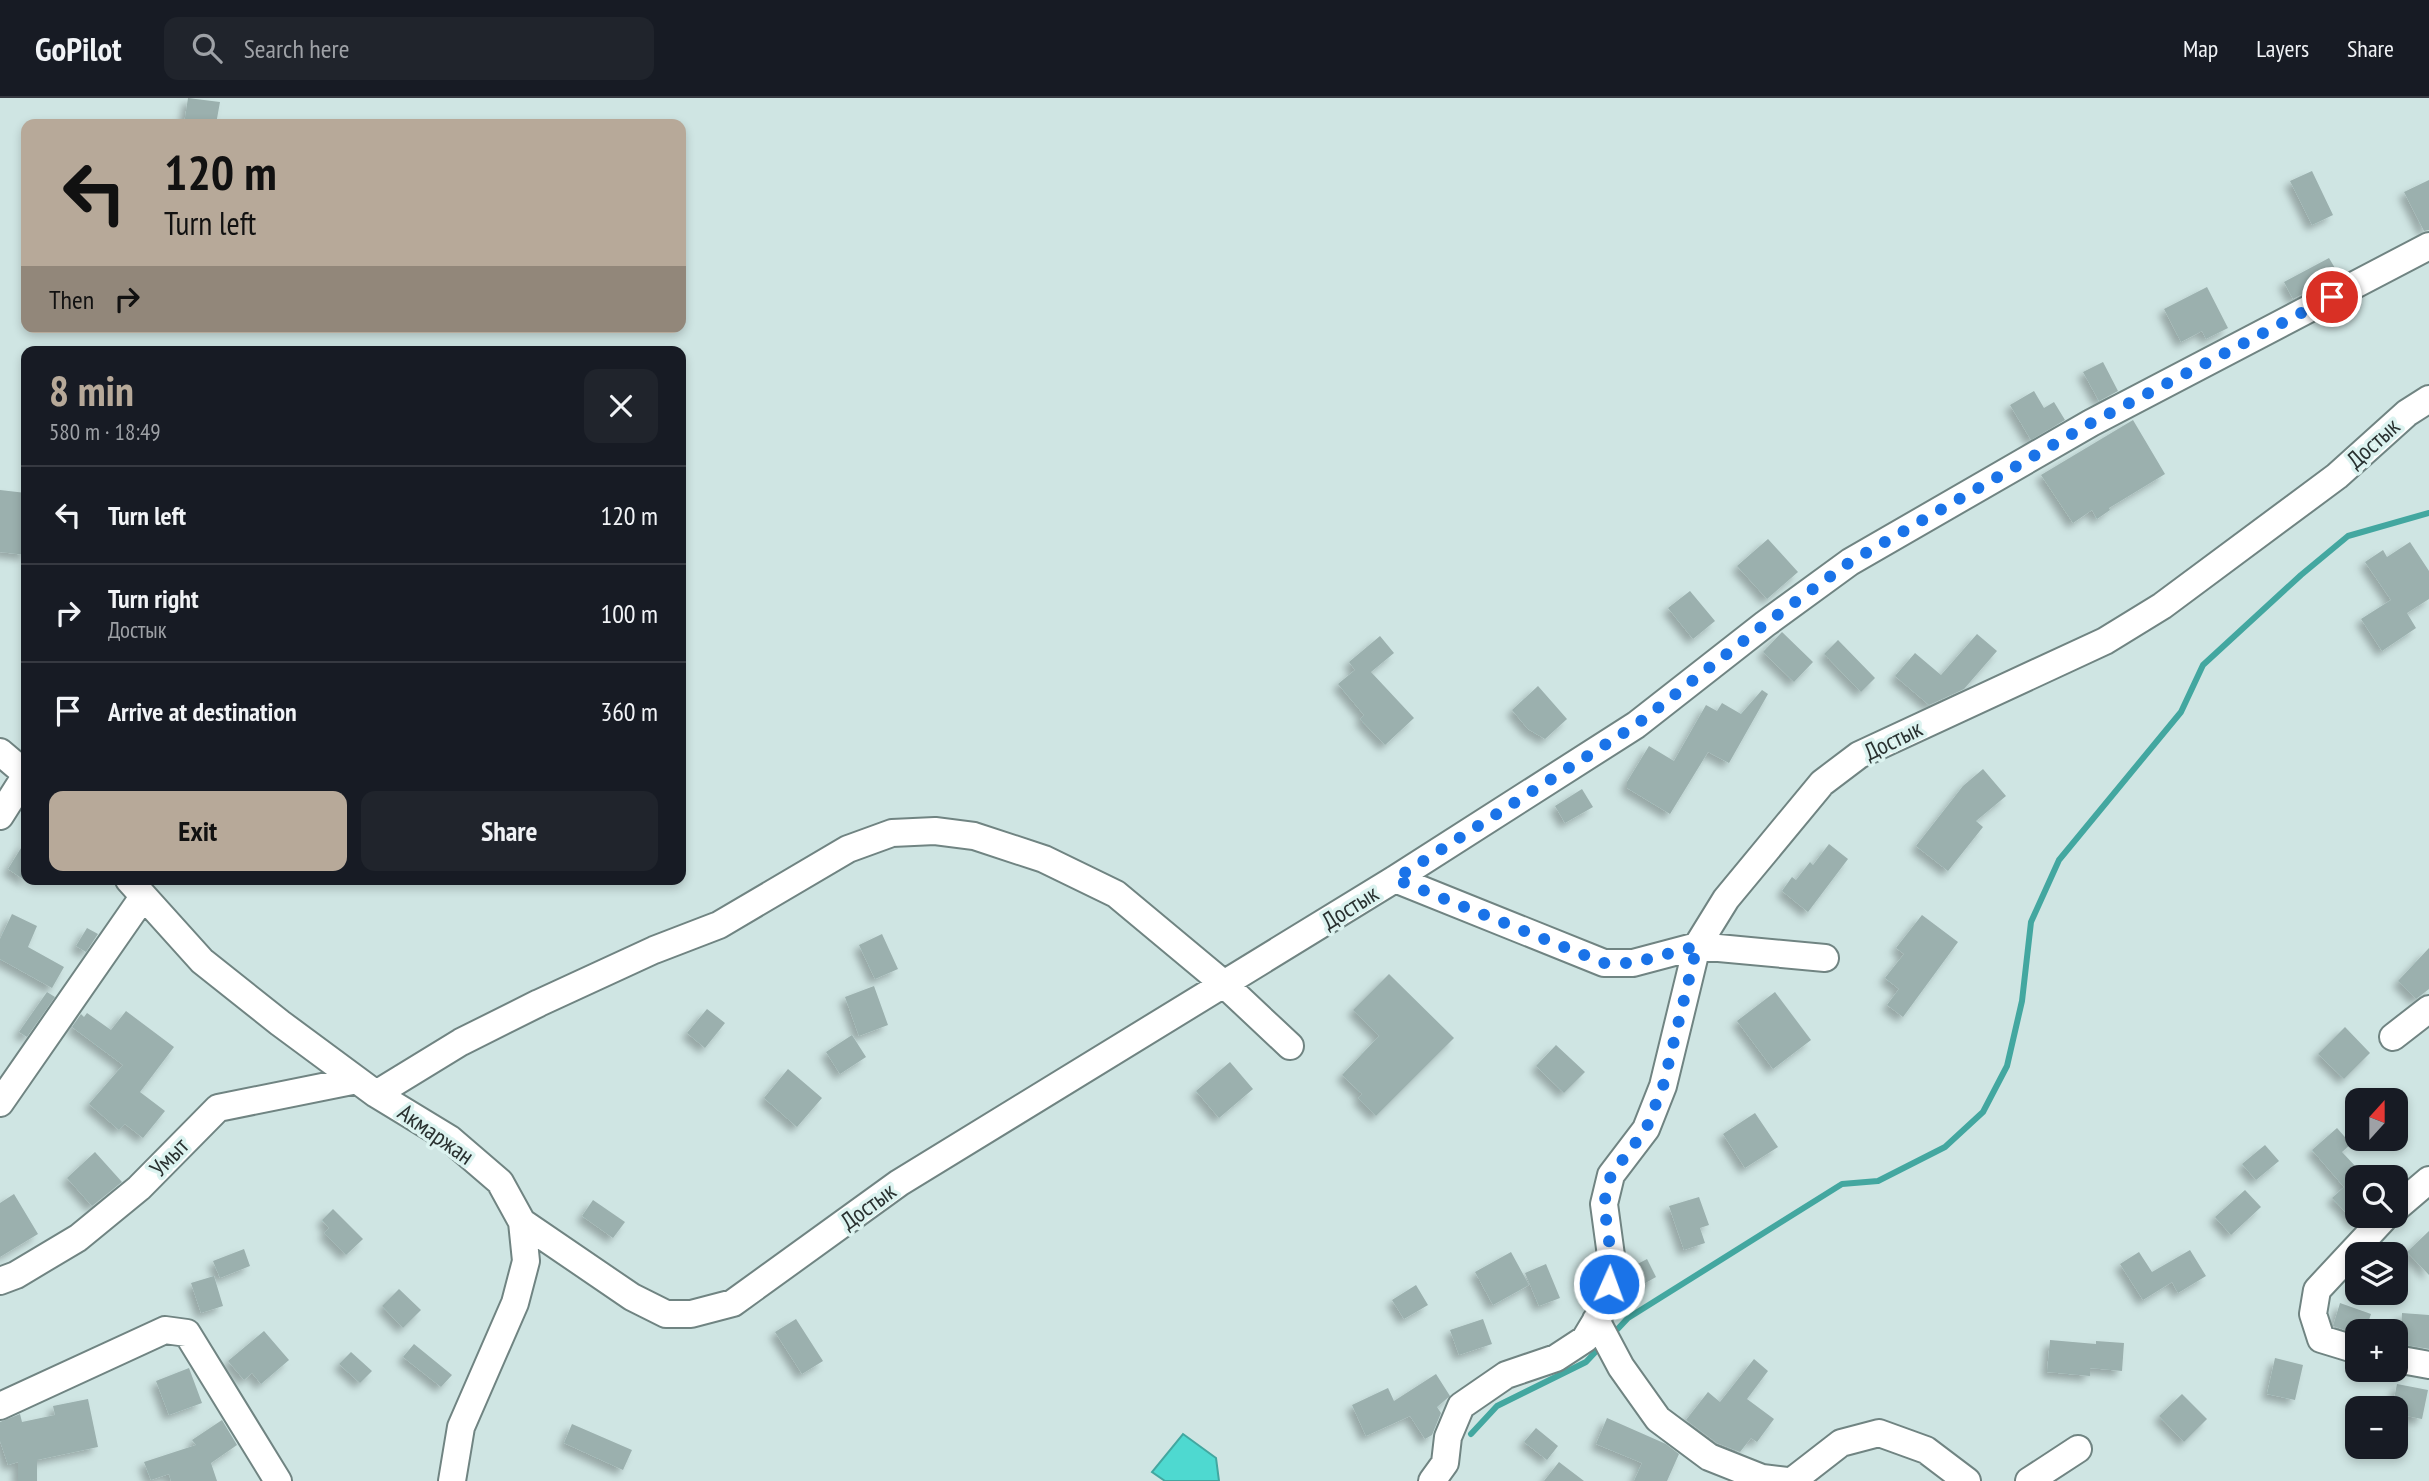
<!DOCTYPE html>
<meta charset="utf-8">
<style>
:root{--surface:#171b24;--page:#20242c;--text:#f1f3f6;--muted:#9ea1a6;--line:#363941;--accent:#b7a999}
body{margin:0;font-family:"PT Sans Narrow",sans-serif;background:var(--page);color:var(--text);height:100vh;display:flex;flex-direction:column;font-size:26px;white-space:nowrap}
*{box-sizing:border-box;margin:0}
p{font-size:23px;color:var(--muted)}
.icon{flex:none;width:38px;height:38px;fill:none;stroke:currentColor;stroke-width:2;stroke-linecap:round;stroke-linejoin:round}
.map{position:relative;flex:1;overflow:hidden}
.panel{position:absolute;left:21px;top:248px;width:665px;height:539px;display:flex;flex-direction:column;background:var(--surface);border-radius:14px;box-shadow:0 4px 10px #0003}
.panel>*{flex:none}
.banner{position:absolute;left:21px;top:21px;width:665px;height:214px;border-radius:14px;box-shadow:0 4px 10px #0003;background:#b7a999;color:#111;overflow:hidden}
.needle{width:46px;rotate:21deg}
.buttons{position:absolute;left:2345px;top:990px;display:grid;gap:14px}
.buttons a{display:grid;place-items:center;width:63px;height:63px;border-radius:14px;background:var(--surface);box-shadow:0 4px 10px #0003;font-size:35px}
.pin{position:absolute;display:grid;place-items:center;width:60px;height:60px;color:#fff;margin:-30px;border:4px solid #fff;border-radius:50%;box-shadow:0 2px 7px #0007}
.me{position:absolute;width:77px;margin:-38px;rotate:2deg;stroke-linejoin:round;filter:drop-shadow(0 0 5px #0008)}
.turn{display:flex;align-items:center;gap:24px;height:147px;padding:0 28px;font-size:32px}
.turn .icon{width:91px;height:91px;stroke-width:2.5}
.turn b{display:block;font-size:49px;line-height:60px}
.then{display:flex;align-items:center;height:66px;padding:0 28px;background:#0003;gap:14px;font-size:26px}
.round{display:grid;place-items:center;flex:none;width:74px;height:74px;border-radius:14px;background:var(--page)}
.overview{display:flex;align-items:center;justify-content:space-between;height:119px;padding:0 28px}
h1{font-size:42px;font-weight:700;line-height:52px;color:var(--accent)}
.button{display:flex;gap:14px;margin-top:auto;padding:14px 28px}
.button a{flex:1;height:80px;border-radius:14px;background:var(--accent);color:#111;font-size:28px;font-weight:700;line-height:80px;text-align:center}
.button a+a{background:var(--page);color:var(--text)}
ul{padding:0;list-style:none}
li{display:flex;align-items:center;gap:21px;height:98px;padding:0 28px;border-top:2px solid var(--line)}
li div{flex:1}
li b{display:block;font-size:26px}
li em{font-style:normal}
header{display:flex;align-items:center;gap:42px;box-sizing:border-box;height:98px;padding:0 35px;background:var(--surface);border-bottom:2px solid var(--line)}
header strong{font-size:33px}
nav{display:flex;gap:38px;margin-inline-start:auto;font-size:24px}
.search{width:490px;height:63px;background:var(--page);display:flex;align-items:center;gap:18px;box-sizing:border-box;padding:0 24px;border-radius:14px;color:var(--muted);font-size:26px}
.map>svg:first-child{display:block}
.water{fill:#4ed9d0;stroke:#43a7a0;stroke-width:2}
.lines{fill:none;stroke-linecap:round;stroke-linejoin:round}
.stream{stroke:#43a7a0;stroke-width:6}
.building{fill:#9bb0ae;filter:url(#shadow)}
.minor-casing{stroke:#708482;stroke-width:30}
.minor{stroke:#fff;stroke-width:26}
.route{stroke:#1a73e8;stroke-width:12;stroke-dasharray:0 21.6}
.labels{text-anchor:middle;dominant-baseline:central;stroke-width:7;stroke-linejoin:round;paint-order:stroke}
.street-label{font-size:24px;fill:#293130;stroke:#dcf3f0}
</style>
<header>
<strong>GoPilot</strong>
<div class="search"><svg class="icon" aria-label="search" viewBox="0 0 24 24"><circle cx="10" cy="10" r="6"/><path d="M15 15l6 6"/></svg>Search here</div>
<nav><a>Map</a><a>Layers</a><a>Share</a></nav>
</header>
<div class="map">
<svg width="2429" height="1383" viewBox="0 0 2429 1383">
<defs>
<filter id="shadow"><feDropShadow dx="-5.5" dy="5.5" stdDeviation="3.5" flood-color="#0004"/></filter>
</defs>
<rect width="100%" height="100%" fill="#cfe5e3"/>
<path class="water" d="M 1183,1336 L 1216,1360 L 1219,1383 L 1165,1383 L 1152,1374 Z"/>
<g class="lines">
<path class="stream" d="M 1612,1237 L 1628,1220 L 1842,1086 L 1878,1083 L 1945,1049 L 1983,1014 L 2007,968 L 2022,903 L 2031,824 L 2059,762 L 2181,614 L 2203,567 L 2301,477 L 2348,438 L 2429,415
M 1471,1336 L 1497,1308 L 1586,1264 L 1602,1247"/>
</g>
<path class="building" d="M 188,0 L 220,4 L 216,26 L 184,26 Z
M 2312,73 L 2333,117 L 2312,127 L 2290,83 Z
M 2429,82 L 2429,132 L 2424,133 L 2404,94 Z
M 2329,160 L 2339,177 L 2293,201 L 2284,184 Z
M 2207,189 L 2228,230 L 2206,241 L 2202,233 L 2181,244 L 2164,211 Z
M 2103,264 L 2118,293 L 2099,303 L 2083,274 Z
M 2034,293 L 2044,310 L 2054,304 L 2065,322 L 2031,342 L 2010,307 Z
M 2133,322 L 2165,376 L 2109,410 L 2110,412 L 2097,421 L 2092,412 L 2073,425 L 2041,377 Z
M 0,392 L 26,395 L 26,457 L 0,454 Z
M 1768,441 L 1798,474 L 1767,501 L 1737,468 Z
M 2410,444 L 2429,473 L 2429,501 L 2407,515 L 2416,530 L 2382,553 L 2361,521 L 2391,502 L 2365,464 L 2383,452 L 2387,459 Z
M 1690,493 L 1715,523 L 1693,541 L 1668,510 Z
M 1782,534 L 1813,564 L 1794,584 L 1763,554 Z
M 1977,536 L 1997,553 L 1964,591 L 1929,607 L 1895,578 L 1915,555 L 1941,577 Z
M 1380,538 L 1394,555 L 1371,574 L 1414,620 L 1385,647 L 1360,621 L 1364,617 L 1338,586 L 1355,572 L 1349,564 Z
M 1838,542 L 1875,580 L 1861,594 L 1824,556 Z
M 1538,588 L 1567,621 L 1545,641 L 1528,631 L 1512,612 Z
M 1762,592 L 1768,596 L 1729,665 L 1708,654 L 1670,716 L 1627,690 L 1627,684 L 1649,648 L 1674,663 L 1706,607 L 1717,613 L 1722,605 L 1741,616 Z
M 1983,671 L 2006,698 L 1976,723 L 1983,729 L 1948,773 L 1916,748 L 1963,688 Z
M 1582,691 L 1593,709 L 1565,725 L 1555,708 Z
M 26,742 L 26,783 L 8,771 Z
M 1829,746 L 1848,761 L 1808,814 L 1782,793 L 1792,779 L 1796,782 L 1810,764 L 1813,767 Z
M 12,816 L 37,828 L 28,849 L 64,869 L 52,890 L 0,861 L 0,841 Z
M 1922,817 L 1958,844 L 1903,919 L 1887,907 L 1899,891 L 1885,880 L 1904,856 L 1896,850 Z
M 87,830 L 98,836 L 86,854 L 76,848 Z
M 882,836 L 898,871 L 875,881 L 859,847 Z
M 2429,850 L 2429,891 L 2416,901 L 2398,883 Z
M 1389,876 L 1454,940 L 1376,1018 L 1358,1000 L 1362,996 L 1342,977 L 1379,938 L 1353,912 Z
M 874,888 L 888,927 L 859,938 L 845,899 Z
M 47,894 L 55,899 L 27,939 L 19,934 Z
M 1775,894 L 1811,942 L 1773,971 L 1737,923 Z
M 707,911 L 725,925 L 705,950 L 687,935 Z
M 126,913 L 174,949 L 140,994 L 165,1013 L 143,1040 L 125,1026 L 119,1032 L 89,1006 L 123,967 L 72,929 L 81,916 L 84,919 L 87,915 L 111,932 Z
M 2345,929 L 2370,955 L 2344,981 L 2318,956 Z
M 852,937 L 866,959 L 840,976 L 826,954 Z
M 1556,947 L 1585,974 L 1564,995 L 1536,968 Z
M 1230,964 L 1253,991 L 1219,1020 L 1196,993 Z
M 788,971 L 822,1000 L 797,1029 L 764,1000 Z
M 1755,1015 L 1778,1049 L 1745,1070 L 1723,1036 Z
M 2337,1030 L 2351,1046 L 2342,1054 L 2357,1070 L 2357,1126 L 2332,1100 L 2344,1089 L 2312,1052 Z
M 2265,1047 L 2279,1063 L 2256,1082 L 2242,1066 Z
M 95,1054 L 122,1084 L 92,1108 L 67,1080 Z
M 2245,1092 L 2261,1109 L 2231,1137 L 2215,1119 Z
M 14,1096 L 38,1136 L 0,1159 L 0,1105 Z
M 1699,1099 L 1709,1127 L 1700,1130 L 1705,1145 L 1684,1152 L 1669,1108 Z
M 593,1102 L 625,1124 L 613,1140 L 582,1118 Z
M 333,1111 L 363,1141 L 346,1157 L 324,1135 L 329,1130 L 322,1122 Z
M 2429,1133 L 2429,1177 L 2407,1154 Z
M 244,1151 L 250,1168 L 220,1180 L 213,1163 Z
M 2190,1152 L 2206,1178 L 2178,1195 L 2172,1184 L 2143,1202 L 2120,1166 L 2139,1154 L 2152,1174 Z
M 1511,1154 L 1529,1187 L 1493,1207 L 1475,1174 Z
M 1647,1161 L 1656,1179 L 1640,1188 L 1630,1170 Z
M 1546,1166 L 1560,1200 L 1539,1208 L 1525,1175 Z
M 214,1178 L 223,1208 L 201,1215 L 191,1185 Z
M 1416,1187 L 1428,1207 L 1404,1221 L 1392,1202 Z
M 399,1191 L 421,1212 L 403,1230 L 382,1208 Z
M 2340,1205 L 2371,1216 L 2365,1234 L 2357,1234 L 2357,1236 L 2333,1228 Z
M 2402,1215 L 2429,1217 L 2429,1251 L 2400,1246 Z
M 796,1221 L 823,1263 L 802,1276 L 775,1234 Z
M 1483,1221 L 1492,1246 L 1459,1257 L 1450,1232 Z
M 264,1233 L 289,1262 L 261,1286 L 252,1275 L 244,1282 L 228,1263 Z
M 2050,1242 L 2096,1246 L 2096,1243 L 2124,1245 L 2122,1273 L 2090,1270 L 2090,1278 L 2047,1274 Z
M 414,1246 L 452,1277 L 441,1289 L 403,1259 Z
M 351,1254 L 372,1273 L 360,1285 L 339,1266 Z
M 2275,1260 L 2303,1267 L 2295,1302 L 2267,1296 Z
M 1754,1261 L 1768,1273 L 1747,1301 L 1774,1321 L 1757,1344 L 1751,1340 L 1740,1354 L 1717,1345 L 1686,1322 L 1708,1294 L 1720,1304 Z
M 189,1270 L 202,1305 L 169,1317 L 156,1283 Z
M 1436,1276 L 1450,1298 L 1437,1309 L 1441,1315 L 1432,1337 L 1425,1341 L 1410,1318 L 1366,1338 L 1352,1307 L 1388,1290 L 1394,1303 Z
M 2397,1286 L 2428,1292 L 2422,1321 L 2396,1316 L 2396,1311 L 2392,1311 Z
M 2182,1296 L 2207,1321 L 2184,1344 L 2159,1318 Z
M 88,1301 L 98,1349 L 37,1362 L 37,1383 L 18,1383 L 18,1364 L 8,1367 L 0,1343 L 0,1324 L 20,1316 L 22,1324 L 55,1317 L 53,1308 Z
M 1607,1320 L 1666,1346 L 1679,1356 L 1667,1383 L 1634,1383 L 1642,1365 L 1596,1346 Z
M 222,1322 L 237,1347 L 211,1365 L 217,1383 L 171,1383 L 169,1376 L 151,1382 L 144,1364 L 196,1347 L 192,1342 Z
M 572,1326 L 632,1352 L 623,1372 L 564,1345 Z
M 1536,1330 L 1558,1348 L 1547,1362 L 1524,1344 Z
M 1559,1364 L 1584,1383 L 1544,1383 Z"/>
<g class="lines">
<defs>
<path id="minor" d="M 0,654 L 26,676
M 0,718 L 26,677
M 1395,781 L 1604,865 L 1633,865 L 1697,848 L 1825,860
M 129,782 L 202,863 L 280,925 L 376,996 L 450,1041 L 500,1084 L 522,1124 L 526,1163 L 515,1205 L 461,1329 L 452,1383
M 2393,939 L 2429,911
M 376,996 L 461,944 L 539,905 L 654,852 L 719,827 L 848,751 L 892,735 L 935,733 L 974,738 L 1044,761 L 1116,796 L 1224,886 L 1290,948
M 0,1005 L 143,799
M 2396,1110 L 2429,1082
M 522,1124 L 632,1199 L 666,1216 L 691,1216 L 733,1205 L 899,1085 L 1395,781 L 1636,627 L 1765,526 L 1850,464 L 2091,325 L 2429,148
M 0,1183 L 16,1177 L 78,1140 L 139,1090 L 218,1010 L 357,982
M 1596,1222 L 1621,1269 L 1658,1321 L 1709,1359 L 1762,1380 L 1787,1383
M 2357,1252 L 2321,1241 L 2313,1216 L 2317,1192 L 2386,1118
M 2396,1261 L 2429,1267
M 0,1308 L 165,1232 L 187,1235 L 278,1383
M 1432,1383 L 1445,1365 L 1448,1339 L 1461,1308 L 1506,1277 L 1556,1260 L 1585,1241 L 1606,1206 L 1612,1165 L 1604,1106 L 1611,1077 L 1646,1031 L 1663,988 L 1697,848 L 1726,801 L 1822,685 L 1859,657 L 2105,543 L 2162,508 L 2337,378 L 2407,315 L 2429,301
M 1792,1383 L 1841,1345 L 1879,1335 L 1926,1352 L 1967,1383
M 2029,1383 L 2078,1351"/>
</defs>
<use href="#minor" class="minor-casing"/>
<use href="#minor" class="minor"/>
</g>
<g class="lines">
<path class="route" d="M 1609,1186 L 1612,1165 L 1604,1106 L 1607,1092 L 1611,1077 L 1646,1031 L 1663,988 L 1697,848 L 1633,865 L 1604,865 L 1395,781 L 1636,627 L 1765,526 L 1850,464 L 2091,325 L 2332,199"/>
</g>
<g class="labels">
<g class="street-label">
<text transform="translate(2373 345) rotate(-42)">Достык</text>
<text transform="translate(1893 642) rotate(-26)">Достык</text>
<text transform="translate(1350 809) rotate(-32)">Достык</text>
<text transform="translate(436 1036) rotate(35)">Акмаржан</text>
<text transform="translate(169 1059) rotate(-46)">Умыт</text>
<text transform="translate(868 1108) rotate(-36)">Достык</text>
</g>
</g>
</svg>
<div class="buttons">
<a><svg class="needle" viewBox="-14 -14 28 28"><path d="M0-13l5 13h-10z" fill="#e53935"/><path d="M0 13l5-13h-10z" fill="#9ea1a6"/></svg></a>
<a><svg class="icon" aria-label="search" viewBox="0 0 24 24"><circle cx="10" cy="10" r="6"/><path d="M15 15l6 6"/></svg></a>
<a><svg class="icon" aria-label="layers" viewBox="0 0 24 24"><path d="M12 4l9 5-9 5-9-5zM3 14l9 5 9-5"/></svg></a>
<a>+</a>
<a>−</a>
</div>
<div class="pin" style="left:2332px;top:199px;background:#d93025"><svg class="icon" aria-label="arrive" viewBox="0 0 24 24"><path d="M6 21V4h12l-3 4 3 4H6"/></svg></div>
<svg class="me" style="left:1609px;top:1186px" viewBox="-20 -20 40 40"><circle r="17" fill="#1a73e8" stroke="#fff" stroke-width="3"/><path d="M0-11L8 9 0 5-8 9z" fill="#fff"/></svg>
<div class="banner">
<div class="turn"><svg class="icon" aria-label="left" viewBox="0 0 24 24"><path d="M17 20v-9H6M10 6l-5 5 5 5"/></svg><div><b>120 m</b>Turn left</div></div>
<div class="then">Then<svg class="icon" aria-label="right" viewBox="0 0 24 24"><path d="M7 20v-9h11M14 6l5 5-5 5"/></svg></div>
</div>
<section class="panel">
<div class="overview"><div><h1>8 min</h1><p>580 m · 18:49</p></div><a class="round"><svg class="icon" aria-label="close" viewBox="0 0 24 24"><path d="M6 6l12 12M18 6L6 18"/></svg></a></div>
<ul>
<li><svg class="icon" aria-label="left" viewBox="0 0 24 24"><path d="M17 20v-9H6M10 6l-5 5 5 5"/></svg><div><b>Turn left</b></div><em>120 m</em></li>
<li><svg class="icon" aria-label="right" viewBox="0 0 24 24"><path d="M7 20v-9h11M14 6l5 5-5 5"/></svg><div><b>Turn right</b><p>Достык</p></div><em>100 m</em></li>
<li><svg class="icon" aria-label="arrive" viewBox="0 0 24 24"><path d="M6 21V4h12l-3 4 3 4H6"/></svg><div><b>Arrive at destination</b></div><em>360 m</em></li>
</ul>
<div class="button"><a>Exit</a><a>Share</a></div>
</section>
</div>
